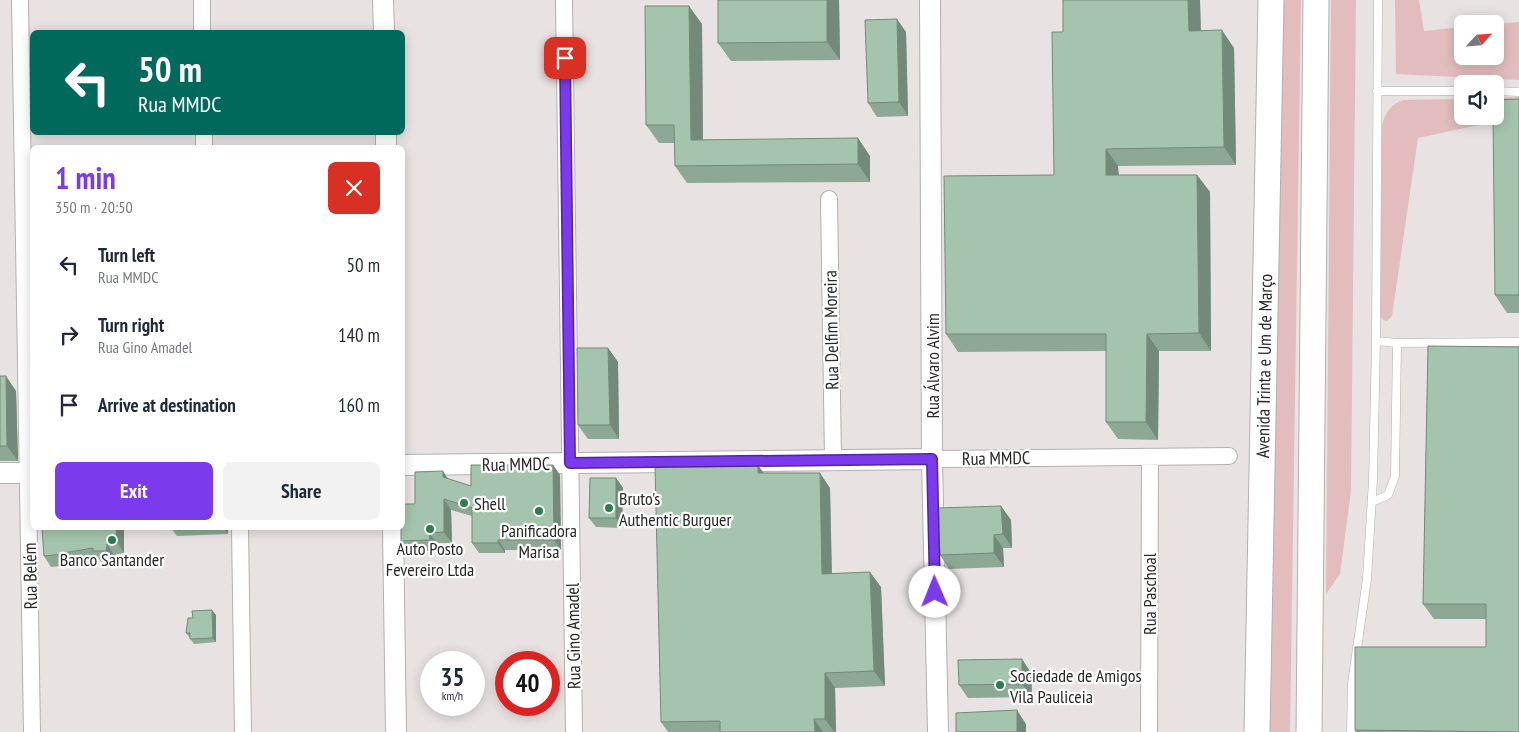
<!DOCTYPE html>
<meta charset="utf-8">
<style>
:root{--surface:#fff;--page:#f2f2f3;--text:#1f2937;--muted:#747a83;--accent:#7c3aed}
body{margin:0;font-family:"PT Sans Narrow",sans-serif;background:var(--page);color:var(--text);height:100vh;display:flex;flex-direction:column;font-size:19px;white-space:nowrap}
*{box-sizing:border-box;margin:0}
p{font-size:16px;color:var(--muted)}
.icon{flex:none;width:28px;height:28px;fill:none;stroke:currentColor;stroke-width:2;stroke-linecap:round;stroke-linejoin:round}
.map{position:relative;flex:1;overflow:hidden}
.sheet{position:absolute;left:30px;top:145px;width:375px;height:385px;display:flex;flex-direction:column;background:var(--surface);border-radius:8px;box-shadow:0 2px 12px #0003}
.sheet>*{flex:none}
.hud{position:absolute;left:30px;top:30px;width:375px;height:105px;border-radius:8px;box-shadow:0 2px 12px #0003;background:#00695c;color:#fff;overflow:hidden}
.needle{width:32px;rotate:64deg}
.buttons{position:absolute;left:1454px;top:15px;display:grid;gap:10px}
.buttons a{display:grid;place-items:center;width:50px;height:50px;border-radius:8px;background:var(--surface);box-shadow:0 2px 12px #0003;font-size:25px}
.speed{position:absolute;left:420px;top:651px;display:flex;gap:10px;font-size:25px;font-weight:700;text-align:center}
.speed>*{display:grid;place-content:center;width:65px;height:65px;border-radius:50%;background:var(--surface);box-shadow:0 2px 12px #0003;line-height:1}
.speed small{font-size:12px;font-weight:400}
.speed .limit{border:8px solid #d22;background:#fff;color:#111}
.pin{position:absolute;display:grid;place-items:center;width:42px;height:42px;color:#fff;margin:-21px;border-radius:10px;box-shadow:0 2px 8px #0006}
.me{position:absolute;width:55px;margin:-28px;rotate:359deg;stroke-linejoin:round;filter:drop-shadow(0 0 4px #0008)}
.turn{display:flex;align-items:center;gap:18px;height:105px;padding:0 25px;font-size:22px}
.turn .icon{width:65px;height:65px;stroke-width:2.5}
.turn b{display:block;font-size:35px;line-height:42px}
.round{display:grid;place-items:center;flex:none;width:52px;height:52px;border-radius:8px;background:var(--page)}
.head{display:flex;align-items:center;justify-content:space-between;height:85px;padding:0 25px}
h1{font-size:30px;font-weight:600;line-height:38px;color:var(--accent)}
.button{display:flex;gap:10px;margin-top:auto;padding:10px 25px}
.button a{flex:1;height:58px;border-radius:8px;background:var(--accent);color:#fff;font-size:20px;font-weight:600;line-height:58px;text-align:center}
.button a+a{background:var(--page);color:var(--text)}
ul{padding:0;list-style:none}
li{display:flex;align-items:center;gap:15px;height:70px;padding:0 25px}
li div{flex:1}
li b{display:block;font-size:19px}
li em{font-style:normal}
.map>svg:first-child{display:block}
.green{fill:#e3bdbd}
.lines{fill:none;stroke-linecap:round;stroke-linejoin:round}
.service-casing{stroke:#b6afaf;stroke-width:9}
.minor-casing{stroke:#b6afaf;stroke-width:18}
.tertiary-casing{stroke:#b6afaf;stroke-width:22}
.primary-casing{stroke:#b6afaf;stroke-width:27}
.service{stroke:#fff;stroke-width:8}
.minor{stroke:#fff;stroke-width:16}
.tertiary{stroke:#fff;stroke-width:20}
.primary{stroke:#fff;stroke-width:25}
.wall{fill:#8da995}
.shaded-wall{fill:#738979}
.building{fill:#a4c4ad;stroke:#738979}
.route-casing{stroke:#51269a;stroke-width:12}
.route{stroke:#7c3aed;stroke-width:9}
.poi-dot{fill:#2d7d4e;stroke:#fff;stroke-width:2}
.labels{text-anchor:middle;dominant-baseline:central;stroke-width:4.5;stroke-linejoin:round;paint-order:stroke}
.street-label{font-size:18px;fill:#2a2727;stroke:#fff}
.poi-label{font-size:18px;fill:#2a2727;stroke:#fff;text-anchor:start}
</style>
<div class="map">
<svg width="1519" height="732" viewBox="0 0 1519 732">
<rect width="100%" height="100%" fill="#e9e2e2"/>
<path class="green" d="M 1281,0 L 1301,0 L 1290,732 L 1270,732 Z
M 1331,0 L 1356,0 L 1351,491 L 1340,574 L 1326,594 Z
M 1395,0 L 1419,0 L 1424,31 L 1462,27 L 1462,56 L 1495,56 L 1495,24 L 1519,22 L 1519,80 L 1396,74 Z
M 1519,97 L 1519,112 L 1497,121 L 1418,138 L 1392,316 L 1387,321 L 1383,320 L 1380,316 L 1382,126 C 1385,113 1390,105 1403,100 L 1462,99 L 1462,116 L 1495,116 L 1495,98 Z"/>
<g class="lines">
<defs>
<path id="service" d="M 1377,91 L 1462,91
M 1495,91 L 1519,92
M 1397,343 L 1519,342
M 1372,502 L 1388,495 L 1395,476 L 1397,343 L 1376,341
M 1351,732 L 1352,683 L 1367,579 L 1373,480 L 1376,341 L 1378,0"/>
<path id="minor" d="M 20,0 L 32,732
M 202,0 L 202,32
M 564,0 L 574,732
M 204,132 L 204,148
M 829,199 L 833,460
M 932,459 L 1229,456
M 240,528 L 243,732
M 1149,732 L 1150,457"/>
<path id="tertiary" d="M 383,0 L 384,32
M 930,0 L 932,459 L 938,732
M 386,132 L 386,148
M 402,465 L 932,459
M 0,473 L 32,473
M 393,528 L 396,732"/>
<path id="primary" d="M 1257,732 L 1271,0
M 1309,732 L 1316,0"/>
</defs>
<use href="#service" class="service-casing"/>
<use href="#minor" class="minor-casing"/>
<use href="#tertiary" class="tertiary-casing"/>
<use href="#primary" class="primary-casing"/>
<use href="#service" class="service"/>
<use href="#minor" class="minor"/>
<use href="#tertiary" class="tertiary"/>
<use href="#primary" class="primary"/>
</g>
<path class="wall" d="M 839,0 L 840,60 L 731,61 L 718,43 Z
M 1063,0 L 1200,0 L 1201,31 L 1234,48 L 1236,165 L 1118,166 L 1119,175 L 1197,175 L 1210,192 L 1211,351 L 1159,351 L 1158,440 L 1118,439 L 1106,422 L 1106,351 L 958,352 L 946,334 L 1054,175 L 1063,32 Z
M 702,24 L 703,140 L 870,156 L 870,182 L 687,183 L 675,166 L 674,143 L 659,143 L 646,125 Z
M 906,32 L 908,116 L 877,117 L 868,103 Z
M 1519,99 L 1519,313 L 1507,313 L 1495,295 Z
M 1428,346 L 1519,732 L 1356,732 L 1355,730 L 1486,647 L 1486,619 L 1434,619 L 1423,604 Z
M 608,348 L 618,362 L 619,439 L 588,439 L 578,425 Z
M 0,376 L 16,391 L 18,461 L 0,461 Z
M 553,465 L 560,475 L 561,550 L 505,550 L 505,553 L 479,553 L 472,543 L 472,516 L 451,510 L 452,543 L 437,543 L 437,551 L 409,551 L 401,541 L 415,504 L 448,479 L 471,486 Z
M 764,473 L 830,488 L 832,574 L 881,587 L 885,686 L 835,688 L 836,732 L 668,732 L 661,722 Z
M 616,478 L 623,488 L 622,528 L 596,527 L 589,518 Z
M 1001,506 L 1011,520 L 1012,548 L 1003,548 L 1004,567 L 949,569 L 940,555 Z
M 42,528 L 124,528 L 124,553 L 114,555 L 114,562 L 101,562 L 99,559 L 71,563 L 71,565 L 51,567 L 44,556 Z
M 171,528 L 228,528 L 228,534 L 177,536 Z
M 310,528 L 380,528 L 380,529 L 311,529 Z
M 216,615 L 216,642 L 194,644 L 190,638 L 186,633 Z
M 1022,659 L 1031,673 L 1032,697 L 968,698 L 959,685 Z"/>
<path class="shaded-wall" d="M 827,0 L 839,0 L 840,60 L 827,42 Z
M 1188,0 L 1200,0 L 1201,48 L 1189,31 Z
M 689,6 L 702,24 L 703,158 L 691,140 Z
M 897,19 L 906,32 L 908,116 L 899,102 Z
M 1222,30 L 1234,48 L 1236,165 L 1224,147 Z
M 858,138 L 870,156 L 870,182 L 858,164 Z
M 1106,149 L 1118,166 L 1119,193 L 1106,175 Z
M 1197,175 L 1210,192 L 1211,351 L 1199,333 Z
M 1147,334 L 1159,351 L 1158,440 L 1146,422 Z
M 608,348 L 618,362 L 619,439 L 610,425 Z
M 6,376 L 16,391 L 18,461 L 7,446 Z
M 553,465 L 560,475 L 561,550 L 554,540 Z
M 758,465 L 768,479 L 758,473 Z
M 443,471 L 450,482 L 443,477 Z
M 820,473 L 830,488 L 832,589 L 822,574 Z
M 616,478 L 623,488 L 622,528 L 616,518 Z
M 444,499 L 451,510 L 452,543 L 444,532 Z
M 1001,506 L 1011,520 L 1012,548 L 1003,534 Z
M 116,528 L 124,528 L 124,553 L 117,542 Z
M 224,528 L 228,528 L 228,534 Z
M 429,533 L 437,543 L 437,551 L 430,540 Z
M 994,535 L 1003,548 L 1004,567 L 994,553 Z
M 498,540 L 505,550 L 505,553 L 498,543 Z
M 107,544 L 114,555 L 114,562 L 106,551 Z
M 63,553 L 71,563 L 71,565 L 63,554 Z
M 870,572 L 881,587 L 885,686 L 874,671 Z
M 212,610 L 216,615 L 216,642 L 213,638 Z
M 1022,659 L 1031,673 L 1032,697 L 1022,684 Z
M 825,673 L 835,688 L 836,732 L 834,732 L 825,719 Z
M 1017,710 L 1026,724 L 1026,732 L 1017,732 Z
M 814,719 L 823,732 L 815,732 Z"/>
<path class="building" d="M 718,0 L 827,0 L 827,42 L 718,43 Z
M 1063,0 L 1188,0 L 1189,31 L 1222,30 L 1224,147 L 1106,149 L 1106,175 L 1197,175 L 1199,333 L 1147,334 L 1146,422 L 1106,422 L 1106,334 L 946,334 L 944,176 L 1054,175 L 1052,32 L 1063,32 Z
M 645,6 L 689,6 L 691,140 L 858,138 L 858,164 L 675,166 L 674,125 L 646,125 Z
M 897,19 L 899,102 L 868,103 L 865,20 Z
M 1519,99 L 1519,295 L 1495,295 L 1493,116 L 1495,116 L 1495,100 Z
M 1428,346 L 1519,347 L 1519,732 L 1355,730 L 1355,647 L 1486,647 L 1486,604 L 1423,604 Z
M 577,348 L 608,348 L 610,425 L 578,425 Z
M 0,376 L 6,376 L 7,446 L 0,446 Z
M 471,465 L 553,465 L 554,540 L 498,540 L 498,543 L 472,543 L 472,508 L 444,499 L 444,532 L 429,533 L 430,540 L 401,541 L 401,528 L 402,528 L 402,504 L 415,504 L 415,472 L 443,471 L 443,477 L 471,486 Z
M 758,465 L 758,473 L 820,473 L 822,574 L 870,572 L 874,671 L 825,673 L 825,719 L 814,719 L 815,732 L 720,732 L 720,721 L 661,722 L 655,466 Z
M 590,478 L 616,478 L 616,518 L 589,518 Z
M 1001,506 L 1003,534 L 994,535 L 994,553 L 940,555 L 937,508 Z
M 42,528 L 116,528 L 117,542 L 107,544 L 106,551 L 93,551 L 93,548 L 63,553 L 63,554 L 44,556 Z
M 212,610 L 213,638 L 190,639 L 190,633 L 186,633 L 188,618 L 193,618 L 192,611 Z
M 1022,659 L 1022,684 L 959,685 L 958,660 Z
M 1017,710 L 1017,732 L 956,732 L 956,713 Z"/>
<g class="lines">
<defs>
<path id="route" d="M 565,58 L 570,463 L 932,459 L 935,592"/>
</defs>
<use href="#route" class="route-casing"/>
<use href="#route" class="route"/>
</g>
<g class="poi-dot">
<circle cx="464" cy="503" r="5"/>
<circle cx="609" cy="508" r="5"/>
<circle cx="539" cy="511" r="5"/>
<circle cx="430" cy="529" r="5"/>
<circle cx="112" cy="540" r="5"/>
<circle cx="1000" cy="685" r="5"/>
</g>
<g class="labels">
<g class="street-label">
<text transform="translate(831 330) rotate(-91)">Rua Delfim Moreira</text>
<text transform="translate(932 366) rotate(-90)">Rua Álvaro Alvim</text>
<text transform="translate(1264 366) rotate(-89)">Avenida Trinta e Um de Março</text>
<text transform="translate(996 458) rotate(-1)">Rua MMDC</text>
<text transform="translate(516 464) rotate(-1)">Rua MMDC</text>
<text transform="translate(30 576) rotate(-91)">Rua Belém</text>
<text transform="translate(1149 594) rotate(-90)">Rua Paschoal</text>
<text transform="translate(573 636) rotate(-91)">Rua Gino Amadel</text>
</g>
<g class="poi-label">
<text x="619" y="498">Bruto's<tspan x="619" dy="21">Authentic Burguer</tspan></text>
<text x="474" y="503">Shell</text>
<text x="539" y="530" text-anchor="middle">Panificadora<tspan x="539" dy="21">Marisa</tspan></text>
<text x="430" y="548" text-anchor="middle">Auto Posto<tspan x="430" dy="21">Fevereiro Ltda</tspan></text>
<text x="112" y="559" text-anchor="middle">Banco Santander</text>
<text x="1010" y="675">Sociedade de Amigos<tspan x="1010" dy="21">Vila Pauliceia</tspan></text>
</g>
</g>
</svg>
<div class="buttons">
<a><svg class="needle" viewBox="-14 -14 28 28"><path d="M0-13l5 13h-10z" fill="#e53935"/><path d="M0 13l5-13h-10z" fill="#747a83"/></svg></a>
<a><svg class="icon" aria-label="sound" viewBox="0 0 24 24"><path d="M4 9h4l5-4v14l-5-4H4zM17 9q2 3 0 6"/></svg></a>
</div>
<div class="speed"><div>35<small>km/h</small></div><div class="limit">40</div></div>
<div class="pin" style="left:565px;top:58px;background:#d93025"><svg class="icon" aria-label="arrive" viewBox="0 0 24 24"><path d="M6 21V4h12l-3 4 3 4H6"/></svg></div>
<svg class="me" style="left:935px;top:592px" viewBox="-20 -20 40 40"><circle r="19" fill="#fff"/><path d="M0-13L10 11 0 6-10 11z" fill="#7c3aed"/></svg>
<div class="hud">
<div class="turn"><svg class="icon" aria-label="left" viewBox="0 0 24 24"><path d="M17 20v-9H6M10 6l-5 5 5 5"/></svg><div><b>50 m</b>Rua MMDC</div></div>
</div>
<section class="sheet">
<div class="head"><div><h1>1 min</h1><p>350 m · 20:50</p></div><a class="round" style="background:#d93025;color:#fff"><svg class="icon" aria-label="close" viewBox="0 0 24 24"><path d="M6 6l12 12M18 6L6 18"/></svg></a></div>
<ul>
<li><svg class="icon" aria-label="left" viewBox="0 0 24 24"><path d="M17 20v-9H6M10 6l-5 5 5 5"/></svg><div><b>Turn left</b><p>Rua MMDC</p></div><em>50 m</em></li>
<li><svg class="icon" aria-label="right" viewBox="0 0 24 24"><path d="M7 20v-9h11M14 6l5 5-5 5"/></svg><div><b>Turn right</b><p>Rua Gino Amadel</p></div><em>140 m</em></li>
<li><svg class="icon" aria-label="arrive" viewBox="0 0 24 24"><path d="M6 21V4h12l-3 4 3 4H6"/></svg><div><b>Arrive at destination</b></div><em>160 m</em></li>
</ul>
<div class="button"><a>Exit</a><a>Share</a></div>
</section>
</div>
